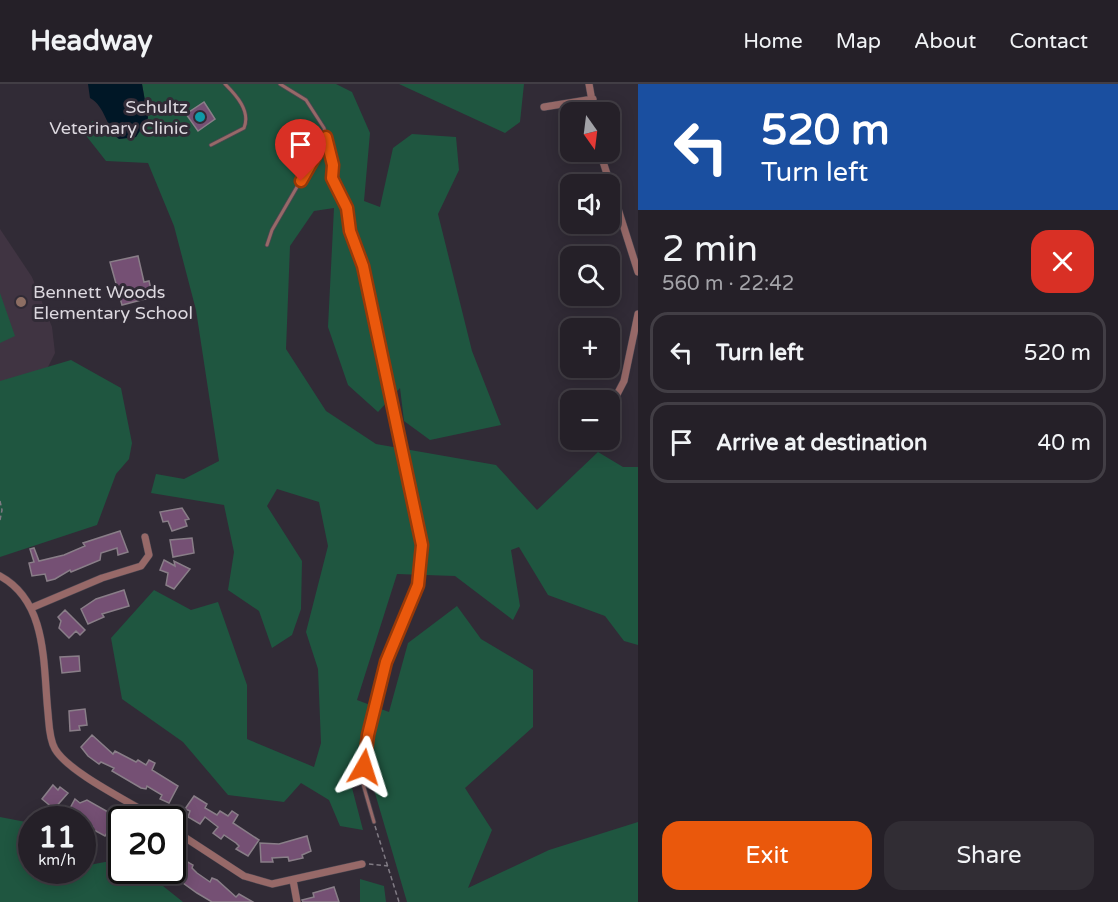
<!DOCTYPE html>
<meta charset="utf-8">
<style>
:root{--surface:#252028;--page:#312d34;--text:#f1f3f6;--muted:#a3a3a8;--line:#423e45;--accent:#ea580c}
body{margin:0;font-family:"Varela Round",sans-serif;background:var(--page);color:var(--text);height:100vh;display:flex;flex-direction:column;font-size:22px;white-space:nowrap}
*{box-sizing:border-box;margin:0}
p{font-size:20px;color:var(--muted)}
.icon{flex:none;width:33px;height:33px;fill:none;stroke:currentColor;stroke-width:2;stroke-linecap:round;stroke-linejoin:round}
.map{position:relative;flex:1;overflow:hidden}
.drawer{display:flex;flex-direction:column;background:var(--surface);width:480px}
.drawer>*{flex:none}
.banner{background:#1a4fa0;color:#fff;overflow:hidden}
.needle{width:39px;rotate:166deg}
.controls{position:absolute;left:560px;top:18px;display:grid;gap:12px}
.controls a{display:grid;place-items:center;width:60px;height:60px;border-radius:12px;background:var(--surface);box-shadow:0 3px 15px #0003,0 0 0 2px var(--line);font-size:30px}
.speed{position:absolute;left:18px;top:722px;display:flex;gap:12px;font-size:30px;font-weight:700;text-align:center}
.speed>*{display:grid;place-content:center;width:78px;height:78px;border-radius:50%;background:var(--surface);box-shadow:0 3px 15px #0003,0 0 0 2px var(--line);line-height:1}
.speed small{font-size:15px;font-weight:400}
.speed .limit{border:3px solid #111;border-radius:9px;background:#fff;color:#111}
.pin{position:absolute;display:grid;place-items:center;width:51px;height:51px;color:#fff;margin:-62px -26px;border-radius:50% 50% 50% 0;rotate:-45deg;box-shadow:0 0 6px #0007}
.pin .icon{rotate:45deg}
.me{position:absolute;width:66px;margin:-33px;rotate:6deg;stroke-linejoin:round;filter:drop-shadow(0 0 4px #0008)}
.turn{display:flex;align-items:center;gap:21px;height:126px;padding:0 24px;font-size:27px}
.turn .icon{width:78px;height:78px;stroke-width:2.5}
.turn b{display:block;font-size:42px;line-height:51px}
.round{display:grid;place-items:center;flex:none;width:63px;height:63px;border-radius:18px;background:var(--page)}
.headline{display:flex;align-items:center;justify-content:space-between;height:102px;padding:0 24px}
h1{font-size:36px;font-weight:600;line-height:45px}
.button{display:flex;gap:12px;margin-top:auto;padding:12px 24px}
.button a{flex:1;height:69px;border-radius:18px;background:var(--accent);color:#fff;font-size:24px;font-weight:600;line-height:69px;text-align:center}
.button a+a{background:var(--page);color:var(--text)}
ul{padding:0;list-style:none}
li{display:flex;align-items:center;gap:18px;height:81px;margin:0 12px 9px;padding:0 12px;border:3px solid var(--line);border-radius:18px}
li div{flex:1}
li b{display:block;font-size:22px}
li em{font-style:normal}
header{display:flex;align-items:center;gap:36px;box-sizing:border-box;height:84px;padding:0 30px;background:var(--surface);border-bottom:2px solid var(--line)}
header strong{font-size:28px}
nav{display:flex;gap:33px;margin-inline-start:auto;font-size:21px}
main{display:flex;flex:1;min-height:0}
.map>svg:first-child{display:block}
.education{fill:#403442}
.green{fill:#1f5640}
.water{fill:#001726}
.building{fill:#755074;stroke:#897e88;stroke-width:1.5}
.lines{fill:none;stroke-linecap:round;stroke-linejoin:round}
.service-casing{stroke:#4c4751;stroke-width:4.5}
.minor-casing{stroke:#4c4751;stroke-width:8}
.path{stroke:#807b84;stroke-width:1.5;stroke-dasharray:4.5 3;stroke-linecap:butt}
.service{stroke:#976968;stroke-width:3}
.minor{stroke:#976968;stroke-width:7}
.route-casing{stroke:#983908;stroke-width:15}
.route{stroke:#ea580c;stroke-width:10}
.culture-dot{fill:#0f9aa8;stroke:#312b36;stroke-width:2}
.education-dot{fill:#8d6e63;stroke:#312b36;stroke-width:2}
.labels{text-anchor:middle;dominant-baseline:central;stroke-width:6;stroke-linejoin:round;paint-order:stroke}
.poi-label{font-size:18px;fill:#dcd8df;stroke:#312b36;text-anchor:end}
</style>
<header>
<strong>Headway</strong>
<nav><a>Home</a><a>Map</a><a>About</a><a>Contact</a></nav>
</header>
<main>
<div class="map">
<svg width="638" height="818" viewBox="0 0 638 818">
<rect width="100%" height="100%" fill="#312b36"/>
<path class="education" d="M 0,145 L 32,193 L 52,243 L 55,269 L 45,289 L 0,316 Z"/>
<path class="green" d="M 142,0 L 336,0 L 352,8 L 370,49 L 364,117 L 380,123 L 393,64 L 412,50 L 456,53 L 459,86 L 438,130 L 472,267 L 501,341 L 430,356 L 404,337 L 400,304 L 378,328 L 348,301 L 328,243 L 334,124 L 314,127 L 290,162 L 286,265 L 326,327 L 376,360 L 496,381 L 537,426 L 598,368 L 623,383 L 638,383 L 638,561 L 624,557 L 605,532 L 548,511 L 519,463 L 511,466 L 520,522 L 513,536 L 455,492 L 397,490 L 357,616 L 389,628 L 408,559 L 457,522 L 481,555 L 533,586 L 533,643 L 465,704 L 492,746 L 468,804 L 549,766 L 638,738 L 638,818 L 407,818 L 372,699 L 358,686 L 351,700 L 363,746 L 340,742 L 329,716 L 301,699 L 284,718 L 228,711 L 183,658 L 122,615 L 111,554 L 154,506 L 191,526 L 218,518 L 247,601 L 247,655 L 314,683 L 321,659 L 318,585 L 306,548 L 328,462 L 319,418 L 277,405 L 267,422 L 302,477 L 301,525 L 292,551 L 272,564 L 259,527 L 228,506 L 234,468 L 224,421 L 151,409 L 156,390 L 184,395 L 219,377 L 196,226 L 174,142 L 148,79 L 106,77 L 80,44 L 93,37 L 119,55 L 136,53 L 148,34 Z
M 399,0 L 524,0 L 520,38 L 505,49 Z
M 0,209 L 15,252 L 0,259 Z
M 71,276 L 121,304 L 132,359 L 129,375 L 116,390 L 97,441 L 0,473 L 0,297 Z
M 0,733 L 31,739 L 32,786 L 82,786 L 83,776 L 89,781 L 121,775 L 122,786 L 143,786 L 183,818 L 0,818 Z
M 360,795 L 384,802 L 386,818 L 360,818 Z"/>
<path class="water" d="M 88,0 L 142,0 L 148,34 L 136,53 L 119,55 C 105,42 106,23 90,14 Z"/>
<path class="building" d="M 204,18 L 215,35 L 198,47 L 186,30 Z
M 138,172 L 144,198 L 149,197 L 153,213 L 122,221 L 110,178 Z
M 182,424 L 189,435 L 185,436 L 187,442 L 172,447 L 168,437 L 163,438 L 160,428 Z
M 120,447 L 128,468 L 118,471 L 117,464 L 101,469 L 100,476 L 71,488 L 70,486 L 55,495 L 47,497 L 45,490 L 32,492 L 29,479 L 34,478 L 30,465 L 34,464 L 39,477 L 64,471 L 85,462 L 83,459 Z
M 192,454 L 194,469 L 173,473 L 170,456 Z
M 164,476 L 175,482 L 174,477 L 190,485 L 174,505 L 166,501 L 168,489 L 160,486 Z
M 124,506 L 129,522 L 102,530 L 104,533 L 88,540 L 81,525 L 96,515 Z
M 65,526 L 85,546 L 80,551 L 76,547 L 69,554 L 59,544 L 61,537 L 58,533 Z
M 79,572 L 80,587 L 62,589 L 60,573 Z
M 85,625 L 87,641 L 79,642 L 80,646 L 70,647 L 69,627 Z
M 92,651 L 113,670 L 115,667 L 136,678 L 138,676 L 146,681 L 149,676 L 155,679 L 152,686 L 178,702 L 169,719 L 160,715 L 162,711 L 147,702 L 146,705 L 141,704 L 112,687 L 114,684 L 101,678 L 99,680 L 88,672 L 81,663 Z
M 53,701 L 58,706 L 60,703 L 68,709 L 54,725 L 42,715 Z
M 194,712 L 207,720 L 205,724 L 217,731 L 220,727 L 228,732 L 232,727 L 238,731 L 233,739 L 259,756 L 248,772 L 236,765 L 239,762 L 236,759 L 224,751 L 221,755 L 213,749 L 218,743 L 205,733 L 200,740 L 188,733 L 190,727 L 185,725 Z
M 75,715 L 80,719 L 87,716 L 117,733 L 114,737 L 122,741 L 122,757 L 107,749 L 105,752 L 92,745 L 93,743 L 82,735 L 68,728 Z
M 307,752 L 311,767 L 302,771 L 303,774 L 289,777 L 288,773 L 272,774 L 273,778 L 261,778 L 260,759 L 279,760 Z
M 172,769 L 193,781 L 192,784 L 197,789 L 210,798 L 212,794 L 217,796 L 236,813 L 239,810 L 253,818 L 212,818 L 197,809 L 165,786 L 172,786 Z
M 334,803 L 339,818 L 303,818 L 302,816 L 314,813 L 313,809 Z"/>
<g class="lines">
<defs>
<path id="service" d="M 280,0 L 306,16 L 324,44 L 333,81 L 332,94 L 347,124 L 350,147 L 363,182 L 422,461 L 418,501 L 386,578 L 368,650 L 363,700 L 374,738
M 211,61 L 244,44 C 251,27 236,11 225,0
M 267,161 L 272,146 L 326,53"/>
<path id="minor" d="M 589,0 L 594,28
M 544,23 L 593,15
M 600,68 L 638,188
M 610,324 L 624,297 L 638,230
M 0,492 C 48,518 43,581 48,629 C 49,639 49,655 55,665 C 69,689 132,719 157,735
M 31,524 L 102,494 L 141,482 L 149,471 L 145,453
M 172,745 L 244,792 L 272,800 L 362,780
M 293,796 L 297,818"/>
</defs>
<use href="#service" class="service-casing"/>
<use href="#minor" class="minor-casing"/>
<path class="path" d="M 0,417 L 2,426 L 0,436
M 375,742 L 399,818
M 369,780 L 388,782"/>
<use href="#service" class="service"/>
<use href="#minor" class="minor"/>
</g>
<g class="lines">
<defs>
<path id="route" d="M 301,97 L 326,53 L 333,81 L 332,94 L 347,124 L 350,147 L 363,182 L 422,461 L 418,501 L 386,578 L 368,651 L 364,683"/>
</defs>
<use href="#route" class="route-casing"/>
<use href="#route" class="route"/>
</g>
<circle class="culture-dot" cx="200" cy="33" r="6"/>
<circle class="education-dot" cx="21" cy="218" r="6"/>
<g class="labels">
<g class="poi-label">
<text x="188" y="23">Schultz<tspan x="188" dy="21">Veterinary Clinic</tspan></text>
<text x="33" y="208" text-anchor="start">Bennett Woods<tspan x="33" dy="21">Elementary School</tspan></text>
</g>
</g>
</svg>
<div class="controls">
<a><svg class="needle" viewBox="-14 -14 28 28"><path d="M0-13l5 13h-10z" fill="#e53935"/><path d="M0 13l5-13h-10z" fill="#a3a3a8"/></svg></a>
<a><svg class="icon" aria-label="sound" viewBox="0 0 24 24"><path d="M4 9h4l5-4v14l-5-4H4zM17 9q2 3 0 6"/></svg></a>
<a><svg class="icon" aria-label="search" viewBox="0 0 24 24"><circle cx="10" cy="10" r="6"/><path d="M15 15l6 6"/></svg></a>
<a>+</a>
<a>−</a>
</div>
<div class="speed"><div>11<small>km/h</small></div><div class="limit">20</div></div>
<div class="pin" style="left:301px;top:97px;background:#d93025"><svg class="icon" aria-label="arrive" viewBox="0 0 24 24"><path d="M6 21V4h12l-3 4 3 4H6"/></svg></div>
<svg class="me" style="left:364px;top:683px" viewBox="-20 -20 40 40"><path d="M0-17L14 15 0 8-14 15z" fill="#ea580c" stroke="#fff" stroke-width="4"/></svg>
</div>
<section class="drawer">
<div class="banner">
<div class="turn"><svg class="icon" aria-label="left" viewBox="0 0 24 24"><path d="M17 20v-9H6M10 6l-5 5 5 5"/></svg><div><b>520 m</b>Turn left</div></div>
</div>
<div class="headline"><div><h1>2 min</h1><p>560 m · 22:42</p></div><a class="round" style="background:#d93025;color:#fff"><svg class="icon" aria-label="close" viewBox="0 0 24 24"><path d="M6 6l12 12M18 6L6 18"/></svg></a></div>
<ul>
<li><svg class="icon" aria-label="left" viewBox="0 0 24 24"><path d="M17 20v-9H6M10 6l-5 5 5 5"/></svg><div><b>Turn left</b></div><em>520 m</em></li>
<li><svg class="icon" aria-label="arrive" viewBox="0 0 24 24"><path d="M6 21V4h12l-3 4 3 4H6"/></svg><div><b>Arrive at destination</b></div><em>40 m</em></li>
</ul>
<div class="button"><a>Exit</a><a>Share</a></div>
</section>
</main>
